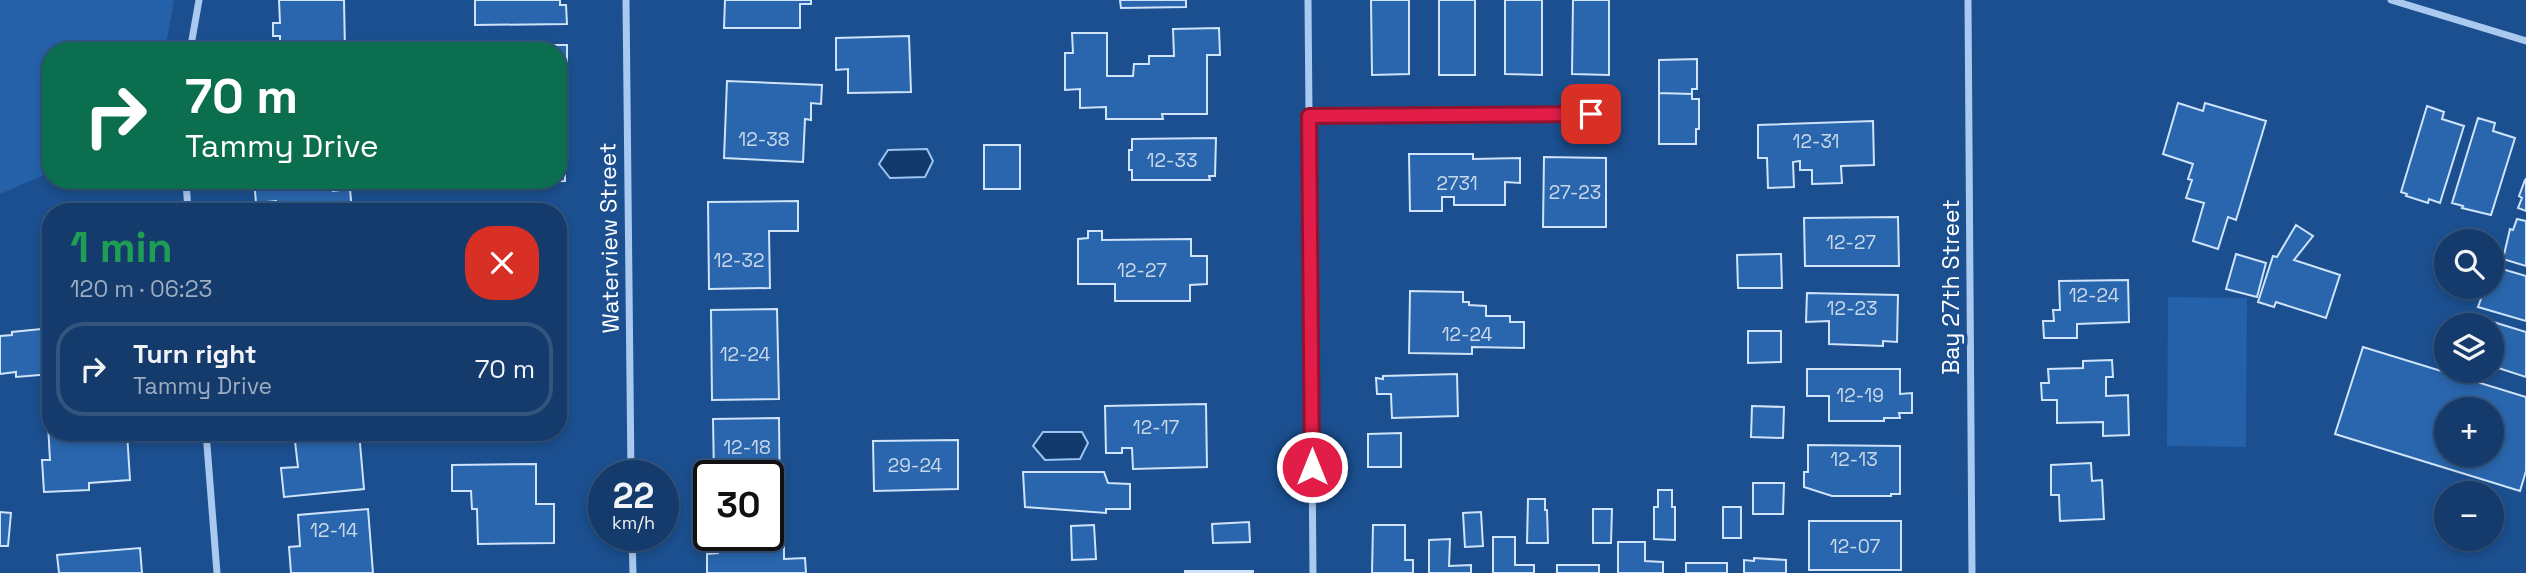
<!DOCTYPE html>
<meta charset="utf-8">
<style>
:root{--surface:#143b6b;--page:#1d4271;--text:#f1f3f6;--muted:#9dadc1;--line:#33557e}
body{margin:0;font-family:"Space Grotesk",sans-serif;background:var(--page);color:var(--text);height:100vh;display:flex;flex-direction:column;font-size:26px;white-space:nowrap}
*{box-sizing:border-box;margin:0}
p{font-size:23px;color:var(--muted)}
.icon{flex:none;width:38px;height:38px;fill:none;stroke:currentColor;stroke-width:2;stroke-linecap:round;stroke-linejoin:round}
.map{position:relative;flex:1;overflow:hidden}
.details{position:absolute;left:42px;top:203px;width:525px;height:238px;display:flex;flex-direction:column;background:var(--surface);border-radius:28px;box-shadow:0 4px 10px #0003,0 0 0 2px var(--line)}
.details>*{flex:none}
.banner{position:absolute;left:42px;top:42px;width:525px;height:147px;border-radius:28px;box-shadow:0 4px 10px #0003,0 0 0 2px var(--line);background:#0b6e4f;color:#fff;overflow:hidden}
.buttons{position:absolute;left:2434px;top:229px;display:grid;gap:14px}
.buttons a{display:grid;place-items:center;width:70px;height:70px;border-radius:50%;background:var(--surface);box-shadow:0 4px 10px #0003,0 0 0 2px var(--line);font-size:35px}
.speed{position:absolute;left:588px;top:460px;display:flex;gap:14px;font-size:35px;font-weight:700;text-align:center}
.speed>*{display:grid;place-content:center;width:91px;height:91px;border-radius:50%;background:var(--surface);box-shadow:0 4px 10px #0003,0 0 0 2px var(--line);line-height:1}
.speed small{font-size:18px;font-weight:400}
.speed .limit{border:4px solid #111;border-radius:10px;background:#fff;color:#111}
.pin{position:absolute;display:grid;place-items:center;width:60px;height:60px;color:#fff;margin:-30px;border-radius:14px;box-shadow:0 4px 10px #0006}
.me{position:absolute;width:77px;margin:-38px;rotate:0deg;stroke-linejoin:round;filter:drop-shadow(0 0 5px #0008)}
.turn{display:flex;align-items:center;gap:24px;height:147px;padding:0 28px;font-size:32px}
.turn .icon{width:91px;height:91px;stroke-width:2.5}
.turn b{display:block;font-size:49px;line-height:60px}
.round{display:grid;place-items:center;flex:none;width:74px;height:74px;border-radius:28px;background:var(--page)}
.headline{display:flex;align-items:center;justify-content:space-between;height:119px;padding:0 28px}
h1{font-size:42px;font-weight:700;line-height:52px;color:#1e9e55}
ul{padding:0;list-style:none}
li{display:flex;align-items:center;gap:21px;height:94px;margin:0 14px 10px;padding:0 14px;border:4px solid var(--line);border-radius:28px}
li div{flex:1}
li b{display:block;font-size:26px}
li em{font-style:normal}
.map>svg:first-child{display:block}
.green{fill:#2461a8}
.water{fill:#123a6d;stroke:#9cc4f0;stroke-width:2}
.building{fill:#2a66ad;stroke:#cfe3fa;stroke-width:2;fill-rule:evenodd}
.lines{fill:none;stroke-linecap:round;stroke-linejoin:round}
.minor{stroke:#a9c9ee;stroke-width:7}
.route-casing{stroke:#92132f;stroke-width:18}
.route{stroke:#e11d48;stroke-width:12}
.labels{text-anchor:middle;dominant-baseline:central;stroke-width:7;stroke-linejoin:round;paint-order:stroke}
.number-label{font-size:19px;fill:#cad9ea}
.street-label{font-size:23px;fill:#fff;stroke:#1b4f8f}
</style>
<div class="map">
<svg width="2526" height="573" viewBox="0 0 2526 573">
<rect width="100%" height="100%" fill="#1b4f8f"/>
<path class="green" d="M 0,0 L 174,0 L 165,51 L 51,51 L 51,172 L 0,194 Z
M 2168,297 L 2247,298 L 2246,447 L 2167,446 Z"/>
<path class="water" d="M 927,149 L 933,161 L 925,177 L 890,178 L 879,164 L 888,150 Z
M 1043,432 L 1082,432 L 1088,443 L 1080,459 L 1045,460 L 1033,446 Z"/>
<path class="building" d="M 279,0 L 344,0 L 345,51 L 280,51 L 280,36 L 273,36 L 273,23 L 280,23 Z
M 475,0 L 560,0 L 560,5 L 566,5 L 567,24 L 475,25 Z
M 725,0 L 811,0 L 811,4 L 800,4 L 800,28 L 724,28 Z
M 1120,0 L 1186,0 L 1186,7 L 1121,8 Z
M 1371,0 L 1409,0 L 1409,74 L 1372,75 Z
M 1439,0 L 1475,0 L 1475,75 L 1439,75 Z
M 1505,0 L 1542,0 L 1542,75 L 1505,74 Z
M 1573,0 L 1609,0 L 1609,75 L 1572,74 Z
M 1219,28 L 1220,55 L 1207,55 L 1207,114 L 1162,114 L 1163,119 L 1106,119 L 1106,107 L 1080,108 L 1080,89 L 1065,90 L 1065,53 L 1073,53 L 1072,33 L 1107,33 L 1107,76 L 1133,76 L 1134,64 L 1149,64 L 1149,56 L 1174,56 L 1173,29 Z
M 909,36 L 911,92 L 848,93 L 848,69 L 836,70 L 836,38 Z
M 476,45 L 567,45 L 567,63 L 561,63 L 562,90 L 558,90 L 558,51 L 476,51 Z
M 1697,59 L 1697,89 L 1692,89 L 1692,94 L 1659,93 L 1659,60 Z
M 727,81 L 822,85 L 821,104 L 811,103 L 811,120 L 805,119 L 803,162 L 724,158 Z
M 1659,93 L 1692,94 L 1692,99 L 1699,99 L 1699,129 L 1696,129 L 1696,144 L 1659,144 Z
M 2178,103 L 2203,111 L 2205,103 L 2266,121 L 2236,220 L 2228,217 L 2218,249 L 2193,241 L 2204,203 L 2186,198 L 2192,180 L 2188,179 L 2193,164 L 2163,154 Z
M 2427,106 L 2444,112 L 2442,119 L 2464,126 L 2440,203 L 2429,199 L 2428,203 L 2406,196 L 2407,194 L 2401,192 Z
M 564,108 L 565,181 L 521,182 L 521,180 L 558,180 L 558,109 Z
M 2478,118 L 2495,123 L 2493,131 L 2515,138 L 2491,215 L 2462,208 L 2463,206 L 2452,203 Z
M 1873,121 L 1874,165 L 1841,166 L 1842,183 L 1812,184 L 1812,170 L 1800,170 L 1800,161 L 1793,162 L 1794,187 L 1768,188 L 1767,158 L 1758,158 L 1758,125 Z
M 1216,138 L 1215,176 L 1209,176 L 1210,180 L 1132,180 L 1132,170 L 1129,170 L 1129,150 L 1132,150 L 1132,139 Z
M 984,145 L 1020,145 L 1020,189 L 984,189 Z
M 1409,154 L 1473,154 L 1473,159 L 1520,158 L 1520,183 L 1505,182 L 1505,205 L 1454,205 L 1454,197 L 1442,197 L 1442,211 L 1410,211 Z
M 1544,157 L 1606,158 L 1606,227 L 1543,227 Z
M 254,180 L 332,180 L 333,191 L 350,189 L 352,212 L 277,212 L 276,201 L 256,203 Z
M 2525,180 L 2526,179 L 2526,211 L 2518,208 L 2522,198 L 2519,196 Z
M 798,201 L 798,231 L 769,231 L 770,288 L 709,289 L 708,202 Z
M 1898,217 L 1899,266 L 1805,266 L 1804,218 Z
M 2517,219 L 2526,221 L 2526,266 L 2503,259 L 2510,229 L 2513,230 Z
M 2296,225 L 2313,236 L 2294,260 L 2340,275 L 2326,318 L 2276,302 L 2274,307 L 2258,302 L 2273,256 L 2277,257 Z
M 1088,231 L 1102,231 L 1102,240 L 1191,239 L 1191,256 L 1207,256 L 1207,284 L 1190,285 L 1190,301 L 1115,301 L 1115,284 L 1078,284 L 1078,239 L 1088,238 Z
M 1781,254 L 1782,288 L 1738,288 L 1737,255 Z
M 2236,254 L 2266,263 L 2257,297 L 2226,289 Z
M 2492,266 L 2526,276 L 2526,321 L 2478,307 L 2482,296 L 2479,295 L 2481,287 L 2492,287 Z
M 2128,280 L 2129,322 L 2077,324 L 2077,338 L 2044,338 L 2043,321 L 2054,321 L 2053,310 L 2060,310 L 2059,281 Z
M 1410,291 L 1463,292 L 1463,302 L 1469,302 L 1469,305 L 1486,306 L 1486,316 L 1510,316 L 1510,322 L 1524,322 L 1524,348 L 1472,347 L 1472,354 L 1409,353 Z
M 1807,293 L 1898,295 L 1897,342 L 1883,341 L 1883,346 L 1829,344 L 1829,321 L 1806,322 Z
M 777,309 L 779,399 L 712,400 L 711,310 Z
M 2477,317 L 2526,332 L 2526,377 L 2492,366 L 2492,326 L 2474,326 Z
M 51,328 L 51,374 L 16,377 L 16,372 L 0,374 L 0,336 L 12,335 L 12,332 Z
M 1748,331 L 1781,331 L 1781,362 L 1748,363 Z
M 2363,347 L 2526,397 L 2526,471 L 2520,491 L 2335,434 ZM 2446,410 L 2492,410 L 2492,455 L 2446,455 Z
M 2112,360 L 2113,377 L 2106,377 L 2106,396 L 2128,395 L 2129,435 L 2103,436 L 2103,422 L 2057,423 L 2057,400 L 2042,400 L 2041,383 L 2049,383 L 2048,369 L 2083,368 L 2083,361 Z
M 1807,369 L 1900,369 L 1900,394 L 1912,393 L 1912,413 L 1899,413 L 1900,418 L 1884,418 L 1884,421 L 1829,421 L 1829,396 L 1807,396 Z
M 1457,374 L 1458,416 L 1392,418 L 1391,394 L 1377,394 L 1376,378 L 1383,379 L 1383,376 Z
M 1206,404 L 1207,467 L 1133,469 L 1132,448 L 1122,448 L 1122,453 L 1106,453 L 1105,406 Z
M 1752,406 L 1784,407 L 1783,438 L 1751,437 Z
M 779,418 L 780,507 L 768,507 L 768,476 L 714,476 L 713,419 Z
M 48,424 L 51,424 L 51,432 L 127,432 L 130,480 L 89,483 L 89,490 L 44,492 L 42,460 L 50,460 Z
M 305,432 L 359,432 L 364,489 L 284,497 L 281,468 L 298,467 L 294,433 Z
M 1401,433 L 1401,467 L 1368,467 L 1368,434 Z
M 958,440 L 958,489 L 874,491 L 873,441 Z
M 1808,445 L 1900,446 L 1900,494 L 1891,494 L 1891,496 L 1832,496 L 1804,487 L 1804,472 L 1808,472 Z
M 2091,463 L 2092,481 L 2102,480 L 2104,519 L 2060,521 L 2059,495 L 2051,495 L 2051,465 Z
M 536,464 L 536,504 L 554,504 L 554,543 L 478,544 L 477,509 L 472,509 L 471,491 L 452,491 L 452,465 Z
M 1023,472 L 1104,472 L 1108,483 L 1130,484 L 1130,509 L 1106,509 L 1106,513 L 1025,507 Z
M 1753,483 L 1784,483 L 1783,514 L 1753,514 Z
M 1658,490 L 1672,490 L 1672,507 L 1675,507 L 1675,540 L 1654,539 L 1654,507 L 1658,507 Z
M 1528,499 L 1545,499 L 1545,510 L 1547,510 L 1548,543 L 1527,543 Z
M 1723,507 L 1741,507 L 1741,538 L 1723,538 Z
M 368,509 L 373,573 L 291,573 L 289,547 L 300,546 L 298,515 Z
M 1593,509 L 1612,509 L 1611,543 L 1593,543 Z
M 0,512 L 11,513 L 8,546 L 0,546 Z
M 1481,512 L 1483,546 L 1465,547 L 1463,513 Z
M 1809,521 L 1901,521 L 1901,570 L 1809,570 Z
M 1249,522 L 1250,542 L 1213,543 L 1212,524 Z
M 1094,525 L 1096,559 L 1072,560 L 1071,526 Z
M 1373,525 L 1405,525 L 1405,560 L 1413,560 L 1413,573 L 1372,573 Z
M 1493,537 L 1515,537 L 1515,565 L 1534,565 L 1534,573 L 1493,573 Z
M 1450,539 L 1449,566 L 1471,565 L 1471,573 L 1429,573 L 1429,540 Z
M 1618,542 L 1645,542 L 1645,561 L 1663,562 L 1663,573 L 1618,573 Z
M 784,547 L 784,559 L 805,558 L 806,573 L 707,573 L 707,554 L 718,553 L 718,549 Z
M 140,548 L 142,573 L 59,573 L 57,555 Z
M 1754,558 L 1786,560 L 1786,573 L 1744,573 L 1744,560 L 1754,561 Z
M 1686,563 L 1727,563 L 1727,573 L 1686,573 Z
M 1557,565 L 1599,565 L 1599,573 L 1557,573 Z
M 1185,571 L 1253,571 L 1253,573 L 1185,573 Z"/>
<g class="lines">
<path class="minor" d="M 626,0 L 631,476
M 1308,0 L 1313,573
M 1968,0 L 1972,573
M 2391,0 L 2526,41
M 190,51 L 199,0
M 1309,116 L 1591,114
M 186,180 L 188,212
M 206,432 L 217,573
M 632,536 L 633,573"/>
</g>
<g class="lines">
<defs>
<path id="route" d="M 1312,467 L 1309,116 L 1591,114"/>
</defs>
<use href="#route" class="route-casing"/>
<use href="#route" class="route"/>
</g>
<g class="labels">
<g class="number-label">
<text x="764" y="139">12-38</text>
<text x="1816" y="141">12-31</text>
<text x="1172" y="160">12-33</text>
<text x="1457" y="183">2731</text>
<text x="1575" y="192">27-23</text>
<text x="1851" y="242">12-27</text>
<text x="739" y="260">12-32</text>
<text x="1142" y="270">12-27</text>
<text x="2094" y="295">12-24</text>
<text x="1852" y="308">12-23</text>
<text x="1467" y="334">12-24</text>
<text x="745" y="354">12-24</text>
<text x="1860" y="395">12-19</text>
<text x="1156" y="427">12-17</text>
<text x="747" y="447">12-18</text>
<text x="1854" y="459">12-13</text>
<text x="915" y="465">29-24</text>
<text x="334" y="530">12-14</text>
<text x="1855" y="546">12-07</text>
</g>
<g class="street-label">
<text transform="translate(609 238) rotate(-91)">Waterview Street</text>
<text transform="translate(1951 287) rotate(-90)">Bay 27th Street</text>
</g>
</g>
</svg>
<div class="buttons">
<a><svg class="icon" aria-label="search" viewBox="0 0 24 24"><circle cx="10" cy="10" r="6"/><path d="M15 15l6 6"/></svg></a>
<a><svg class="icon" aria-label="layers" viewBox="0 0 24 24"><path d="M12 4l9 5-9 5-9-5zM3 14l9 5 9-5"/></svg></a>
<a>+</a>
<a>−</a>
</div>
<div class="speed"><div>22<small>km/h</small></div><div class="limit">30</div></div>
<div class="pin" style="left:1591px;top:114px;background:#d93025"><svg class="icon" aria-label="arrive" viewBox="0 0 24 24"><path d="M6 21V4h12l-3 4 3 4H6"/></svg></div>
<svg class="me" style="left:1312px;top:467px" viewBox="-20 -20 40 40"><circle r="17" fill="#e11d48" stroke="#fff" stroke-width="3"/><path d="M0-11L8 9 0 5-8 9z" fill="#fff"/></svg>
<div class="banner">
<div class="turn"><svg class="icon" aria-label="right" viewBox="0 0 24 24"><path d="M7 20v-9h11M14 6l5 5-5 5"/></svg><div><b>70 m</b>Tammy Drive</div></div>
</div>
<section class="details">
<div class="headline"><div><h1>1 min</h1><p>120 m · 06:23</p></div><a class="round" style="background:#d93025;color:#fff"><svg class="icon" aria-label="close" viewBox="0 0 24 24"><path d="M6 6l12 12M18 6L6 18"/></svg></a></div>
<ul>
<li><svg class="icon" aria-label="right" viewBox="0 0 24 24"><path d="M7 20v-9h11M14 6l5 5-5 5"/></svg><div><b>Turn right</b><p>Tammy Drive</p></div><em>70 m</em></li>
</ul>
</section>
</div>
